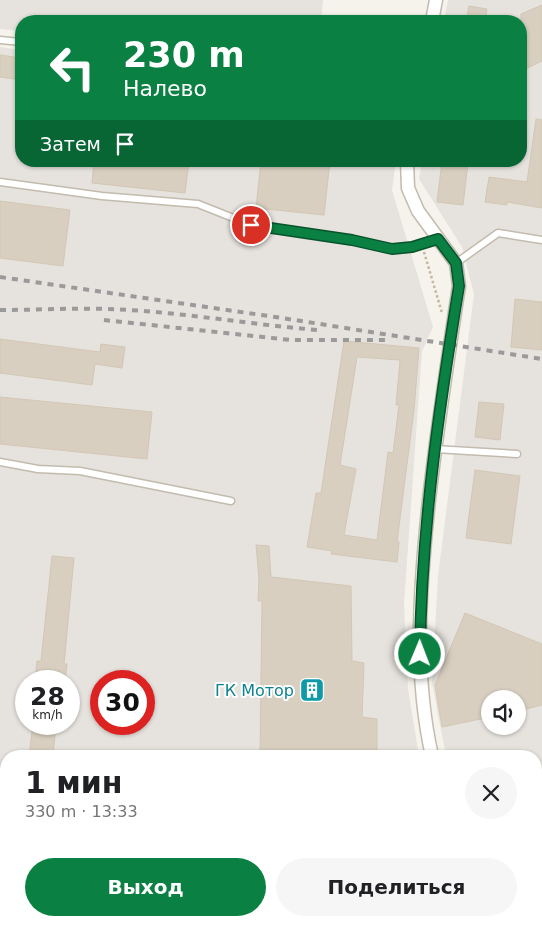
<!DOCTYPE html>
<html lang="ru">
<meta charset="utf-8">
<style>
:root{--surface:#fff;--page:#f6f6f6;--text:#202124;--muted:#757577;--accent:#0b8043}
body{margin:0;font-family:"DejaVu Sans",sans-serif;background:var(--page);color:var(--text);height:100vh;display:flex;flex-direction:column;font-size:19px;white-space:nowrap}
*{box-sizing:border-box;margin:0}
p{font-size:16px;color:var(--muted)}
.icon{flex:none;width:28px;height:28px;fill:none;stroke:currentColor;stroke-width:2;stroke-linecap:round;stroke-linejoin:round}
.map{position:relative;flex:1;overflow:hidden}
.details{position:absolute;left:0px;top:750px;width:542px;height:176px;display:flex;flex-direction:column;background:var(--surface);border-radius:20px 20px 0 0;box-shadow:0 1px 4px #0004}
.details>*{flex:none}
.guide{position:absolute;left:15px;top:15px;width:512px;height:152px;border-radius:20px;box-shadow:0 1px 4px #0004;background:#0b8043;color:#fff;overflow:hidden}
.controls{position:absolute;left:481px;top:690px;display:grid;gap:10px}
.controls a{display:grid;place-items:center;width:45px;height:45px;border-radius:50%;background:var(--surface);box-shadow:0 1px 4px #0004;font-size:25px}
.speed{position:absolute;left:15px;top:670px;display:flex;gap:10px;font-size:25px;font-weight:700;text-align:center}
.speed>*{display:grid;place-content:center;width:65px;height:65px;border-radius:50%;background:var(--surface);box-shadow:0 1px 4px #0004;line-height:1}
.speed small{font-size:12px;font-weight:400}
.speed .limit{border:8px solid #d22;background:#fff;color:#111}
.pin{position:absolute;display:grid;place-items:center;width:42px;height:42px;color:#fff;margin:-21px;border:2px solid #fff;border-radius:50%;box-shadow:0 1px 5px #0007}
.me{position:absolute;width:55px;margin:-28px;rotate:1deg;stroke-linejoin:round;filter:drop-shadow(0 0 4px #0008)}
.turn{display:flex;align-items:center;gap:18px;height:105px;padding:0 25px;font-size:22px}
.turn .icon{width:65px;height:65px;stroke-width:2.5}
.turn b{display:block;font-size:35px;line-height:42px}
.then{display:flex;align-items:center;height:48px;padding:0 25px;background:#0003;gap:10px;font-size:19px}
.round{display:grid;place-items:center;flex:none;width:52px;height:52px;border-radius:26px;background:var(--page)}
.head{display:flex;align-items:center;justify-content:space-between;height:85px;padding:0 25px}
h1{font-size:30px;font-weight:700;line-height:38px}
.action{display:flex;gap:10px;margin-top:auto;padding:10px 25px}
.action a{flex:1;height:58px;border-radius:30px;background:var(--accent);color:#fff;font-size:20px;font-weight:700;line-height:58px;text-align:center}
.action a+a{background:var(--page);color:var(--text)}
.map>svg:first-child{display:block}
.industrial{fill:#e6e2dd;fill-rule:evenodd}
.building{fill:#d8cfc1;stroke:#d3c7b4;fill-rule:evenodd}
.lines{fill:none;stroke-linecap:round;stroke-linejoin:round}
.lane-casing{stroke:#c2bbae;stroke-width:9}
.street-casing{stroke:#c2bbae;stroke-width:15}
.secondary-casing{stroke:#d6c79b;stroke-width:20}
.path{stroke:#c4b79f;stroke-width:2.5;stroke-dasharray:2.5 2.5;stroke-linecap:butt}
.lane{stroke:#fff;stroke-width:6}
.street{stroke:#fff;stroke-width:12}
.secondary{stroke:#fff3cd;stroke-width:18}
.rail{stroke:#9a9a9a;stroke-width:4;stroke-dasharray:6 6;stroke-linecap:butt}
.route-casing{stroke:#07532c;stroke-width:12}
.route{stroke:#0b8043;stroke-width:9}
.labels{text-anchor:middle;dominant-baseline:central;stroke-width:4;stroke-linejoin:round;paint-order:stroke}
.culture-label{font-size:16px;fill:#0d838f;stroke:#fff;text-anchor:end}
</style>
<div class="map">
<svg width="542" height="926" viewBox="0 0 542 926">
<rect width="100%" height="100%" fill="#f6f3ec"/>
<path class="industrial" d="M 0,0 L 323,0 L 321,21 L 21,21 L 21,31 L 0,29 Z
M 448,0 L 542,0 L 542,926 L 489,926 L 487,920 L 536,920 L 536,756 L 446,756 L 432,683 L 438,576 L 474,294 L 462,247 L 419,179 L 422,161 L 521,161 L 521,21 L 444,21 ZM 490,699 L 518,699 L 518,726 L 490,726 Z
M 0,47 L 21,50 L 21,161 L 396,161 L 392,190 L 433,327 L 422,351 L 404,604 L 408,689 L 419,756 L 6,756 L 6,885 L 0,884 ZM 26,681 L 69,681 L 69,724 L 26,724 ZM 101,681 L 144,681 L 144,724 L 101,724 Z
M 0,917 L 6,918 L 6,920 L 18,920 L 53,926 L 0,926 Z
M 229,920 L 451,920 L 452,926 L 267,926 Z"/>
<path class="building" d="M 542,5 L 542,61 L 521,71 L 521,14 Z
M 469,6 L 487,9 L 485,21 L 466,21 Z
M 0,55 L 21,58 L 21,80 L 0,77 Z
M 536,119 L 542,120 L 542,208 L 507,202 L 507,205 L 485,202 L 489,177 L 527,182 Z
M 94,161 L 189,161 L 185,193 L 92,183 Z
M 261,161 L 330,161 L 324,215 L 256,208 Z
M 442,161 L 468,163 L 463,205 L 437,202 Z
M 0,201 L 70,210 L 63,266 L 0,258 Z
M 515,299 L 542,302 L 542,350 L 511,347 Z
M 0,339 L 100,352 L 101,344 L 125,347 L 122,368 L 95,364 L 92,385 L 0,373 Z
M 344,341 L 419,348 L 414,410 L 397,542 L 399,542 L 397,562 L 331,554 L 332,551 L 307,547 L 316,493 L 321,493 ZM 357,357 L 400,360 L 396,405 L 399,405 L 393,453 L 388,452 L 377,540 L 344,535 L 356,469 L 340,465 Z
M 0,397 L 152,412 L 147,459 L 0,444 Z
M 479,402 L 504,404 L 500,440 L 475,437 Z
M 475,470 L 520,476 L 511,544 L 466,538 Z
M 256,545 L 269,546 L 271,577 L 351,586 L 352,661 L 364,663 L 362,717 L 377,719 L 377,756 L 260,756 L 262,601 L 258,601 L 259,579 Z
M 52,556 L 74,558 L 64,664 L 67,664 L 65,681 L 35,681 L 37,661 L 41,661 Z
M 465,613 L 542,644 L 542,705 L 518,711 L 518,699 L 490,699 L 490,717 L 442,727 L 435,685 Z
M 33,724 L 56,724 L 53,756 L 29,756 Z"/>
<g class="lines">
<defs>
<path id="lane" d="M 0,40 L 21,42
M 0,182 L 102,196 L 198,204 L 251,225 L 352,240 L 392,249 L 412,247 L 438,239
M 456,263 L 498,233 L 542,240
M 435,449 L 517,454
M 0,462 L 38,469 L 80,471 L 231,501"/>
<path id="street" d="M 432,21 L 436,0
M 407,161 L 408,188 L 418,211 L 456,263 L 459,286 C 448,357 437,428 429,500 C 420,585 413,672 432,756
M 469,920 L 470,926"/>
<path id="secondary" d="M 0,903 L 6,904
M 103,920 L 139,926"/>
</defs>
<use href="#lane" class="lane-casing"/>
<use href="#street" class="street-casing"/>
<use href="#secondary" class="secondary-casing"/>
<path class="path" d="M 424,252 L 442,313"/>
<use href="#lane" class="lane"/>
<use href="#street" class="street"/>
<use href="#secondary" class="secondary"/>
<path class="rail" d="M 0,277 L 282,318 L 542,359
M 0,310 C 43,310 87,307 129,310 C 193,314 255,325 318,330
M 104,320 L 291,340 L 388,340"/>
</g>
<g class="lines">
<defs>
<path id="route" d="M 251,225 L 352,240 L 392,249 L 412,247 L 438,239 L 456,263 L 459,286 C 439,408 421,530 420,654"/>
</defs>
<use href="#route" class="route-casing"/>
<use href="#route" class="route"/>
</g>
<defs>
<symbol id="building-square" viewBox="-11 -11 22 22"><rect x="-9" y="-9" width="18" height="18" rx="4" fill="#0f9aa8" stroke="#fff"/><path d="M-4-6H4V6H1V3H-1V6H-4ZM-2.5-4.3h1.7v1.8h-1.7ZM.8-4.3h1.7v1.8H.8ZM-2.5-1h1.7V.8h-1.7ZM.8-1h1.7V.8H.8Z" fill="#fff"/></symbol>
</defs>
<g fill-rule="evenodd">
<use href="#building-square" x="298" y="676" width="28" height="28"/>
</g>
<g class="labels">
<g class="culture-label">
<text x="294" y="690">ГК Мотор</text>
</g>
</g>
</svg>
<div class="controls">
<a><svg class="icon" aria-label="sound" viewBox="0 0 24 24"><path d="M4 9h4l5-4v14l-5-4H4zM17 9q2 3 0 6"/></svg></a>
</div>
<div class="speed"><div>28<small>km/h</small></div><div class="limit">30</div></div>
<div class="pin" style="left:251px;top:225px;background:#d93025"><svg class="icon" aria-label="arrive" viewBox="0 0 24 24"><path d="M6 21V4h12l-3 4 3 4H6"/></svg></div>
<svg class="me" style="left:420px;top:654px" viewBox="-20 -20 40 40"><circle r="17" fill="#0b8043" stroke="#fff" stroke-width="3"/><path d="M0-11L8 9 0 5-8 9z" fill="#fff"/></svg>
<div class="guide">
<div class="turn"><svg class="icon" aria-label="left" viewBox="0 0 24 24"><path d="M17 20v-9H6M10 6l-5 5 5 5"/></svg><div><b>230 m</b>Налево</div></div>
<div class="then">Затем<svg class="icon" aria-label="arrive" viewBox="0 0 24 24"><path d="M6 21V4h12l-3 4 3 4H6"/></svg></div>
</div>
<section class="details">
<div class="head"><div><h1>1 мин</h1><p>330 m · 13:33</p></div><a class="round"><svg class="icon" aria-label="close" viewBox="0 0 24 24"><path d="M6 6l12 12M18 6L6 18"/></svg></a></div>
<div class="action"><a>Выход</a><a>Поделиться</a></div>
</section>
</div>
